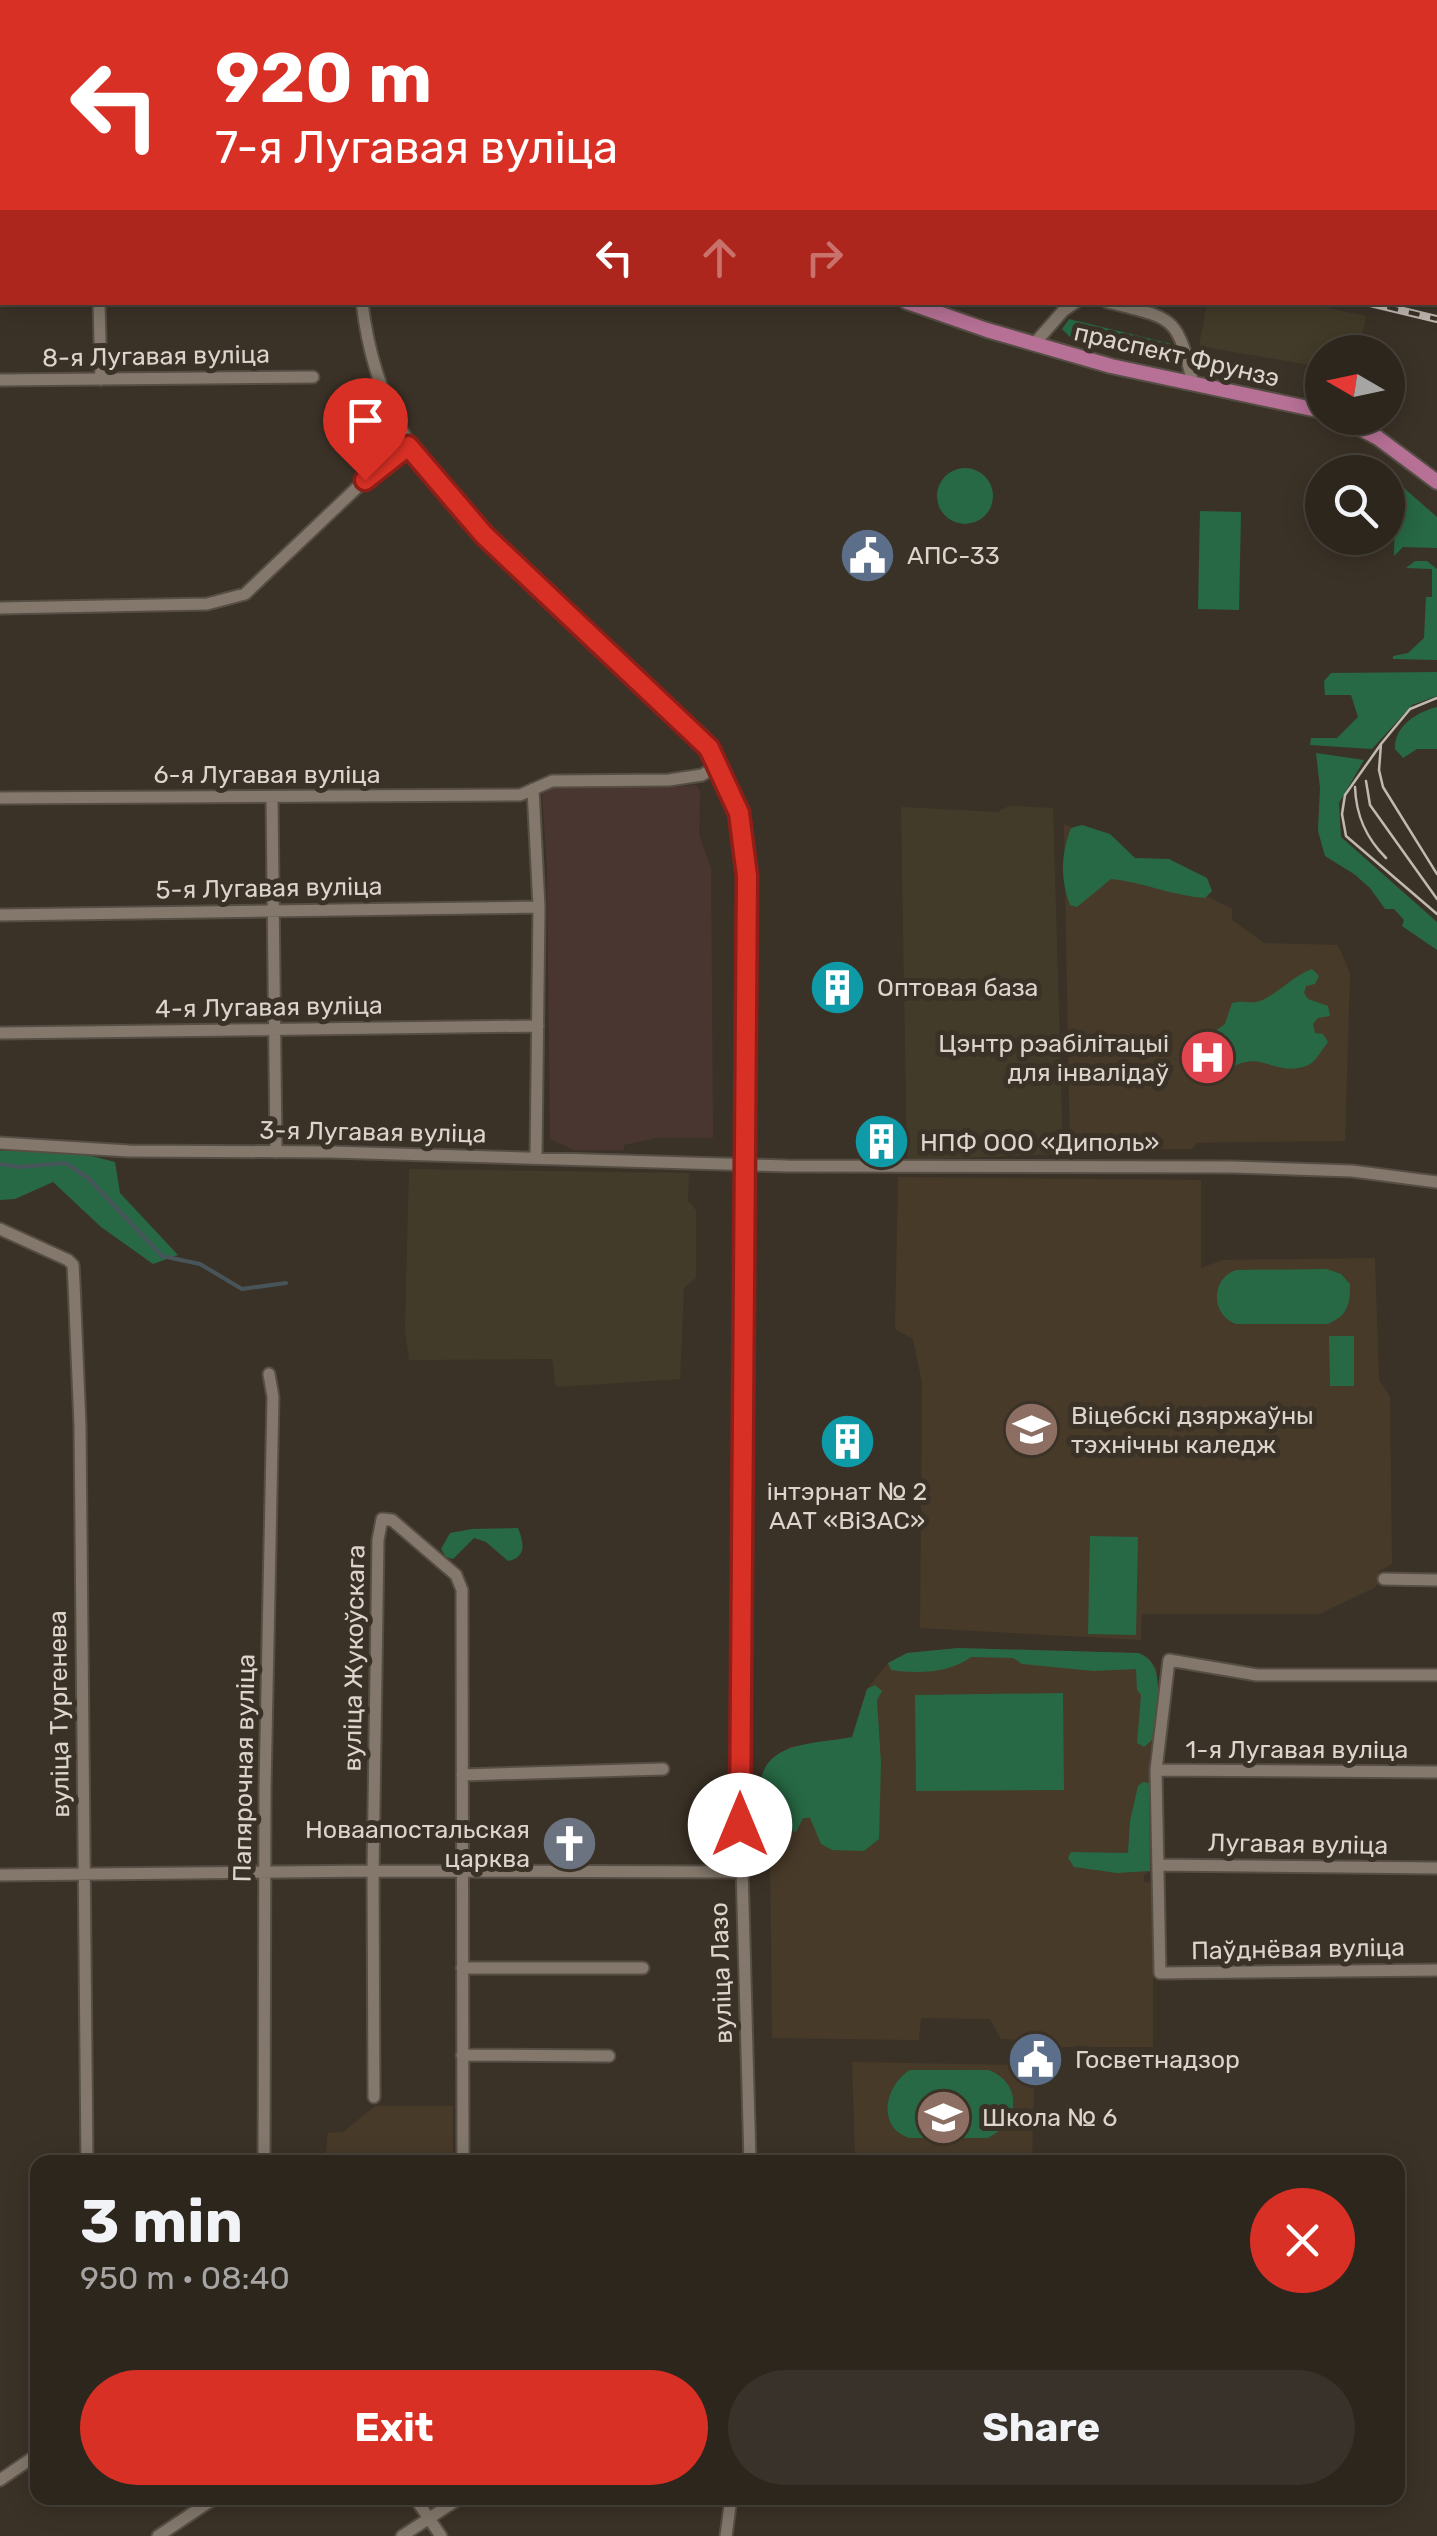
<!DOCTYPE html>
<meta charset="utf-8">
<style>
:root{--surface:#2c261d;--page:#38322a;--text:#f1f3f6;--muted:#a6a5a4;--line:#48433b;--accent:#d93025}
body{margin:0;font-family:Rubik,sans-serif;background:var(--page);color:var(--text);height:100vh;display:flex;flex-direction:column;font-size:38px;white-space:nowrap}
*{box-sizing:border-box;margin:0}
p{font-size:32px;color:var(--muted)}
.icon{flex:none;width:55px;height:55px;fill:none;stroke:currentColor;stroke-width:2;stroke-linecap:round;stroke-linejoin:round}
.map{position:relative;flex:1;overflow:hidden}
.panel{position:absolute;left:30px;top:2155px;width:1375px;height:350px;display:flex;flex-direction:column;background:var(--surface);border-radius:20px;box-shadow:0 5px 25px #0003,0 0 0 2px var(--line)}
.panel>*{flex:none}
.banner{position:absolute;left:0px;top:0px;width:1438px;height:305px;box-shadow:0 5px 25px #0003,0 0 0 2px var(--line);background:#d93025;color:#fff;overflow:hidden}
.needle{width:65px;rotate:279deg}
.tools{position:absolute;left:1305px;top:335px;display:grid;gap:20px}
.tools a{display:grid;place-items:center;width:100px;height:100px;border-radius:50%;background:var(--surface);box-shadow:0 5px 25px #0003,0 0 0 2px var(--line);font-size:50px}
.pin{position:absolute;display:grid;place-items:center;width:85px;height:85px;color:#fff;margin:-102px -42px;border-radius:50% 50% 50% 0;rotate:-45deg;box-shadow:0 0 10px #0007}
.pin .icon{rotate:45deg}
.me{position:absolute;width:110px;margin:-55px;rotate:0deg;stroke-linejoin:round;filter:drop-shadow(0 0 8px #0008)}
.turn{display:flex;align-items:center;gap:35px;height:210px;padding:0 50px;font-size:45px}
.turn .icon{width:130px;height:130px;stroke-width:2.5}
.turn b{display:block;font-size:70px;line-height:85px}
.lanes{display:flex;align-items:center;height:95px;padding:0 50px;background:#0003;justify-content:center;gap:50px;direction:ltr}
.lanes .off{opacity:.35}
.round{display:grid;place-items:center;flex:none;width:105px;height:105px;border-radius:52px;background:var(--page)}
.overview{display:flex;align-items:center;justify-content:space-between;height:170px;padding:0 50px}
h1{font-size:60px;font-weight:700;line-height:75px}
.primary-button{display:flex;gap:20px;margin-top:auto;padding:20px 50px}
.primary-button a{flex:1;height:115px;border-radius:60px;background:var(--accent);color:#fff;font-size:40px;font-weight:700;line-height:115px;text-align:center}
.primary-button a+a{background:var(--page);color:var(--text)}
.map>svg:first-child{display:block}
.commercial{fill:#4a3631}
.industrial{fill:#433b29}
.built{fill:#483a29}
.green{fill:#276944}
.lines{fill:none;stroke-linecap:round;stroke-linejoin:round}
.stream{stroke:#47555b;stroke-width:4}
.minor-casing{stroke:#564e44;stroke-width:15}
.major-casing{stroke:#564e44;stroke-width:18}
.minor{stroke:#83786b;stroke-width:11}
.major{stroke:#b77196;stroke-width:14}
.tram{stroke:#c0b9b2;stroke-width:2.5}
.rail-casing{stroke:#c0b9b2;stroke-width:8}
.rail{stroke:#3b3227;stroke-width:4;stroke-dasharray:11;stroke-linecap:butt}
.route-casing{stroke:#8d1f18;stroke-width:25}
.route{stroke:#d93025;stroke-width:18}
.labels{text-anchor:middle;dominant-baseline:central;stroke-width:10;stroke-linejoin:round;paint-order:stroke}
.street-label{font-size:25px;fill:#dbd5ce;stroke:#3b3227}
.poi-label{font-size:25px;fill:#dbd5ce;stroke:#3b3227;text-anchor:start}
</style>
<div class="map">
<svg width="1437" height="2536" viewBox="0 0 1437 2536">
<rect width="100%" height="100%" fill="#3b3227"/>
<path class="commercial" d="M 555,785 L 660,788 L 696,785 L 700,792 L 699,835 L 711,868 L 713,1138 L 656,1138 L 624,1145 L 624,1150 L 574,1150 L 550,1139 L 547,867 L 542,794 Z"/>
<path class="industrial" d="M 1207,303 L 1305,303 L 1366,316 L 1359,352 L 1322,352 L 1322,367 L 1199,346 Z
M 1009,806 L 1053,808 L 1063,1154 L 907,1160 L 901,807 L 997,812 Z
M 409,1169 L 689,1173 L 688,1201 L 696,1210 L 696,1278 L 684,1288 L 680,1379 L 556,1387 L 552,1359 L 409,1360 L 405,1329 Z"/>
<path class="built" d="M 1064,824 L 1232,909 L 1232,920 L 1264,943 L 1338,945 L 1350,973 L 1345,1141 L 1238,1142 L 1197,1143 L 1192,1149 L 1070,1149 Z
M 898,1177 L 1201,1180 L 1201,1268 L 1223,1260 L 1375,1258 L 1379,1380 L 1390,1397 L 1392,1564 L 1379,1571 L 1380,1582 L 1374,1588 L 1319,1614 L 1142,1614 L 1141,1640 L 920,1628 L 922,1383 L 913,1339 L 895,1329 Z
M 959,1648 L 1138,1653 L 1148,1657 L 1157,1669 L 1157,1700 L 1149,1763 L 1150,1871 L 1144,1875 L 1144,1882 L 1153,1883 L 1153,2047 L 1027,2047 L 1024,2040 L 1001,2039 L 990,2019 L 921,2018 L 919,2040 L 772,2038 L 770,1847 L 763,1803 L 789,1747 L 852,1737 L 867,1689 L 888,1663 L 907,1653 Z
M 852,2062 L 1020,2065 L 1021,2078 L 1034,2081 L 1032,2162 L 850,2162 L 855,2153 Z
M 375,2106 L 453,2106 L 453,2162 L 325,2162 L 328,2133 L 343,2132 Z"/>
<path class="green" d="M 1069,319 L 1172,344 L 1178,352 L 1176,357 L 1168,361 L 1070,337 L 1062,329 Z
M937 496a28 28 0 1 1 56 0a28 28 0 1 1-56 0Z
M 1396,481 L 1437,517 L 1437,548 L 1403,547 L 1394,556 Z
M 1200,511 L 1241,512 L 1239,610 L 1198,609 Z
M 1415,561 L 1427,561 L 1437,569 L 1437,660 L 1393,659 L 1393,656 L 1408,653 L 1424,638 L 1426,597 L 1432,597 L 1432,569 L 1406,568 Z
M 1437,672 L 1437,696 L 1412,705 L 1372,749 L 1310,745 L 1311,738 L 1337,738 L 1358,717 L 1351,695 L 1325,695 L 1324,681 L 1331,673 Z
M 1437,707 L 1437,749 L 1417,749 L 1403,758 L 1395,749 C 1394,726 1417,712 1437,707 Z
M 1316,753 L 1364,760 L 1339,803 L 1341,837 L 1437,922 L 1437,950 L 1402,926 L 1404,920 L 1394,909 L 1385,909 L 1370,888 L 1354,874 L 1325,856 L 1318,831 L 1320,788 Z
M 1082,825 L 1110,834 L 1135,858 L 1169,859 L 1207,878 L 1212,891 L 1205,898 C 1173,896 1143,882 1111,879 L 1077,907 L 1070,905 C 1060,879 1061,854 1071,828 Z
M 1312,969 L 1319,976 L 1315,984 L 1306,986 L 1304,993 L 1308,999 L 1328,1006 L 1330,1016 L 1318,1018 L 1313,1024 L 1315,1033 L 1323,1034 L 1328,1042 C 1321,1050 1317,1062 1306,1066 C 1271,1079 1255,1039 1217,1081 L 1199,1075 C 1198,1031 1195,1047 1225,1024 L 1232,1003 C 1242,1000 1247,1003 1256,1002 C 1271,1000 1292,976 1312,969 Z
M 68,1150 L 115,1162 L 120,1193 L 178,1255 L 153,1264 L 101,1227 L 53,1182 L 15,1199 L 0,1200 L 0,1151 Z
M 1327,1269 L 1341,1274 L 1350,1284 C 1350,1305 1348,1315 1328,1324 L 1236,1324 C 1211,1315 1210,1279 1236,1270 Z
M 1329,1336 L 1354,1336 L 1354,1386 L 1330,1386 Z
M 518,1528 C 524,1543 527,1557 508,1561 L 486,1542 L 474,1538 L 453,1559 L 446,1557 L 441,1549 L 450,1533 L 472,1529 Z
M 1090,1536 L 1138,1537 L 1136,1635 L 1088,1634 Z
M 958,1648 L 1138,1653 C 1170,1664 1155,1713 1152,1740 L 1144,1747 L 1137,1743 L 1141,1695 L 1137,1690 L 1136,1669 L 1093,1671 L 1022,1664 L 1013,1658 L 971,1657 C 951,1673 916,1674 891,1670 L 888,1663 L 907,1653 Z
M 875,1685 L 882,1691 L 877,1700 L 881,1763 L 879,1839 L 864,1851 L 832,1850 L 821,1844 L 810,1818 L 803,1818 L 796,1832 L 768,1825 C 759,1817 760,1808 760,1796 C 757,1740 811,1745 852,1737 L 867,1689 Z
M 1063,1693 L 1064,1790 L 916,1791 L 915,1695 Z
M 1143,1782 L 1149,1783 L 1150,1871 L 1117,1873 L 1074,1867 L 1068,1858 L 1071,1852 L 1128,1853 L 1130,1821 L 1138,1786 Z
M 910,2070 L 989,2070 C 1023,2084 1020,2122 988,2138 L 909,2138 C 876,2127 885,2085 910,2070 Z"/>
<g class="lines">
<path class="stream" d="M 0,1164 L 19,1167 L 66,1163 L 88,1178 L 162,1256 L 200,1264 L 242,1289 L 286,1283"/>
<defs>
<path id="minor" d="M 94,0 L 94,2
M 99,302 L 101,380
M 362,302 C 374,405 414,462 484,535 L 709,748 C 733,787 747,830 747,876 L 740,1794 L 750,2162
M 1107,302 C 1174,319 1177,314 1193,384
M 1034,344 L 1063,311 L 1076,302
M 0,380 L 313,377
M 0,608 L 207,604 L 245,594 L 365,480 L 408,447
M 533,789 L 539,907 L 536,1158
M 272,797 L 276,1152
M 0,798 L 520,795 L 552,781 L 669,780 L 702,775 L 719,765
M 0,915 L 539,907
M 0,1033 L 538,1026
M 0,1143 L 129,1151 L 332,1152 L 787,1166 L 1232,1167 L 1352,1171 L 1437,1182
M 0,1229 L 68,1260 L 73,1265 L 74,1283 L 80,1425 L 87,2162
M 1384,1579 L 1437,1580
M 1437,1675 L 1257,1675 L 1169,1660 L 1156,1770 L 1160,1973 L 1437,1970
M 1156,1770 L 1437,1772
M 462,1775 L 663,1769
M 1158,1865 L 1437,1868
M 0,1875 L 373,1871 L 740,1872
M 462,1968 L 643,1968
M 462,2055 L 609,2056
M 374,2097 L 373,1871 L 378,1540 L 382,1519 L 392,1520 L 456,1575 L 462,1590 L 463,2162
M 264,2162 L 265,1788 L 273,1397 L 269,1374
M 0,2480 L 38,2454
M 415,2498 L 441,2536
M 158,2536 L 215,2498
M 402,2536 L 460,2498
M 726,2536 L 731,2498"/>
<path id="major" d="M 331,0 L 332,2
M 907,302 L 987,330 L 1111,366 L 1322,411
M 1341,418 L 1378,438 L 1437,482"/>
</defs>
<use href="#minor" class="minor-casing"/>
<use href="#major" class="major-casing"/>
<use href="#minor" class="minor"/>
<use href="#major" class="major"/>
<path class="tram" d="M 1437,698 L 1410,709 L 1381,744 L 1345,795 L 1342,814 L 1346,836 L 1437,914
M 1381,744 L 1379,770 L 1383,787 L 1437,874
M 1366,781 L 1370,805 L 1437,899
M 1355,787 C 1356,816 1366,838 1386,858"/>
<defs>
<path id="rail" d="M 485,0 L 489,2
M 1366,302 L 1437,319"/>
</defs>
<use href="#rail" class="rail-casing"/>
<use href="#rail" class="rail"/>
</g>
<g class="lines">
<defs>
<path id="route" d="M 365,480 L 408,446 L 484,535 L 709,748 L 739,813 L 747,876 L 740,1825"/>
</defs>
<use href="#route" class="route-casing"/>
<use href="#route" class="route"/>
</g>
<defs>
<symbol id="civic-disc" viewBox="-11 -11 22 22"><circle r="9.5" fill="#5c6f8a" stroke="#3b3227"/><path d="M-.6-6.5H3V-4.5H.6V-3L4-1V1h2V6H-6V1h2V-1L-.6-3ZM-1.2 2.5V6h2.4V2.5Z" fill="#fff"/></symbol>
<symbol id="building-disc" viewBox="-11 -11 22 22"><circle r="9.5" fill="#0f9aa8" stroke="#3b3227"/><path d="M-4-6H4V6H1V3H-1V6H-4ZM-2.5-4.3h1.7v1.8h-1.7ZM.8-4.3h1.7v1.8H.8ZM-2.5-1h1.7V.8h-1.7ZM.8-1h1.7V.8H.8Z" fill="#fff"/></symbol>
<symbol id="hospital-disc" viewBox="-11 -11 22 22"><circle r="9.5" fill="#e0444e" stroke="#3b3227"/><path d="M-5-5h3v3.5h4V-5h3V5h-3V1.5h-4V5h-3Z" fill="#fff"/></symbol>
<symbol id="university-disc" viewBox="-11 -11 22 22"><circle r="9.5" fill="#8d6e63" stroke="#3b3227"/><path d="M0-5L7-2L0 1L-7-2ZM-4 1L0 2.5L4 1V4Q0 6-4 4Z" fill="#fff"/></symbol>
<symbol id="church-disc" viewBox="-11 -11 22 22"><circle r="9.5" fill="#6b7280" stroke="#3b3227"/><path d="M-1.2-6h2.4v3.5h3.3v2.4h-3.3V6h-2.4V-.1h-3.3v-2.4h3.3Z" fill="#fff"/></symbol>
<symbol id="school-disc" viewBox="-11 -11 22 22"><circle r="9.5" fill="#8d6e63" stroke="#3b3227"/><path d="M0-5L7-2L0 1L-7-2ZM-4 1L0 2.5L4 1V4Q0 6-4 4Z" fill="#fff"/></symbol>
</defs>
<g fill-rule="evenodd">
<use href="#civic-disc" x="836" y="524" width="63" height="63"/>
<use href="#building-disc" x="806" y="956" width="63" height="63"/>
<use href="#hospital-disc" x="1176" y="1026" width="63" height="63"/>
<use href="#building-disc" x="850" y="1110" width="63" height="63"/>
<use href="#university-disc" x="1000" y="1398" width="63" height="63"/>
<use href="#building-disc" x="816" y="1410" width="63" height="63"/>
<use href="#church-disc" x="538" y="1812" width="63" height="63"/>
<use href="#civic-disc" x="1004" y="2028" width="63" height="63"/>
<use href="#school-disc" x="912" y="2086" width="63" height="63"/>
</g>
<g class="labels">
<g class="street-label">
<text transform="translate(1177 355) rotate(13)">праспект Фрунзэ</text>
<text transform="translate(156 356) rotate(-1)">8-я Лугавая вуліца</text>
<text x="267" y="774">6-я Лугавая вуліца</text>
<text transform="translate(269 888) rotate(-1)">5-я Лугавая вуліца</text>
<text transform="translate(269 1007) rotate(-1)">4-я Лугавая вуліца</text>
<text transform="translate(373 1132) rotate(1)">3-я Лугавая вуліца</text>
<text transform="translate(354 1658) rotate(-89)">вуліца Жукоўскага</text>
<text transform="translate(59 1714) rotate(-91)">вуліца Тургенева</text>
<text x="1297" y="1749">1-я Лугавая вуліца</text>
<text transform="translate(244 1768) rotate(-89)">Папярочная вуліца</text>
<text transform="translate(1298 1844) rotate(1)">Лугавая вуліца</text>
<text transform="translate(1298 1949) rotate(-1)">Паўднёвая вуліца</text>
<text transform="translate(721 1973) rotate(-92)">вуліца Лазо</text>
</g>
<g class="poi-label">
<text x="907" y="555">АПС-33</text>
<text x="877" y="987">Оптовая база</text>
<text x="1169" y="1043" text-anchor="end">Цэнтр рэабілітацыі<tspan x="1169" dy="29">для інвалідаў</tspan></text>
<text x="920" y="1142">НПФ ООО «Диполь»</text>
<text x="1071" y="1415">Віцебскі дзяржаўны<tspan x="1071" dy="29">тэхнічны каледж</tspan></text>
<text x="847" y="1491" text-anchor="middle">інтэрнат № 2<tspan x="847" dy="29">ААТ «ВіЗАС»</tspan></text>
<text x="530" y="1829" text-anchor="end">Новаапостальская<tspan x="530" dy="29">царква</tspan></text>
<text x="1075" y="2059">Госветнадзор</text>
<text x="982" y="2117">Школа № 6</text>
</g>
</g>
</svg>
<div class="tools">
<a><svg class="needle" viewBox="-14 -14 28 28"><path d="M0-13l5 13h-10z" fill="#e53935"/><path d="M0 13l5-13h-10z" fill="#a6a5a4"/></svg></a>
<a><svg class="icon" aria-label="search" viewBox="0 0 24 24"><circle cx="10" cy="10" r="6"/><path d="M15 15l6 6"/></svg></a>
</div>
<div class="pin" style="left:365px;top:480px;background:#d93025"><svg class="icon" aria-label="arrive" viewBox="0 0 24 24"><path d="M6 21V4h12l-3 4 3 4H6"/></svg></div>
<svg class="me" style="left:740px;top:1825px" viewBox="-20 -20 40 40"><circle r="19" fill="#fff"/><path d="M0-13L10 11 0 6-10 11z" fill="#d93025"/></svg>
<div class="banner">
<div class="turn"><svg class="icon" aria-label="left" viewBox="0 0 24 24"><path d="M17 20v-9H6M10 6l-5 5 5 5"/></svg><div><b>920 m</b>7-я Лугавая вуліца</div></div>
<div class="lanes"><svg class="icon" aria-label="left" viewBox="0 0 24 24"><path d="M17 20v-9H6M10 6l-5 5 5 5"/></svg><svg class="icon off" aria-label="ahead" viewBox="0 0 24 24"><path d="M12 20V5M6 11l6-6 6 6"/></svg><svg class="icon off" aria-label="right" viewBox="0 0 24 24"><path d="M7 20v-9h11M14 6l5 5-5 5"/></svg></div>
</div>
<section class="panel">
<div class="overview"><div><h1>3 min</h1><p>950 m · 08:40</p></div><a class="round" style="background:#d93025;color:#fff"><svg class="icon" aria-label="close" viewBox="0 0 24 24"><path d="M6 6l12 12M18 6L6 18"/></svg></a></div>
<div class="primary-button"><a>Exit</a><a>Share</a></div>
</section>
</div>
